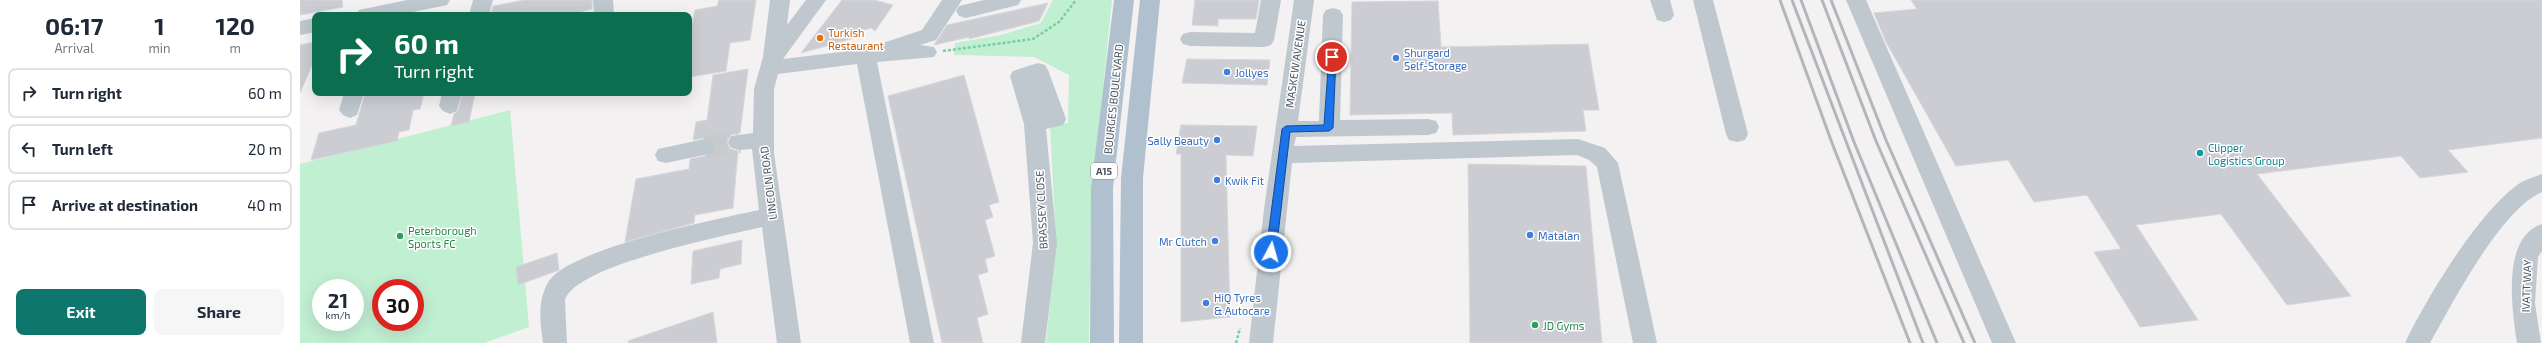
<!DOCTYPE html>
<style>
:root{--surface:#fff;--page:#f6f6f7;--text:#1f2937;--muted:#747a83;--line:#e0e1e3;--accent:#0f766e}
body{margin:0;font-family:"Exo 2",sans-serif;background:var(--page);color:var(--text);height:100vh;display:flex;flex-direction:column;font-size:15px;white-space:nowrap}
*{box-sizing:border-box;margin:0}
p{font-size:13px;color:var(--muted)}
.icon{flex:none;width:22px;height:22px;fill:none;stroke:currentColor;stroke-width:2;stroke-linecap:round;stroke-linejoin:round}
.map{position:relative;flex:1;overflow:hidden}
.details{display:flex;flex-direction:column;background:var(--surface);width:300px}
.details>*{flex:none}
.guide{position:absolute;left:12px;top:12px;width:380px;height:84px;border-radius:8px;box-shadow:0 4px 16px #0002;background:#0b6e4f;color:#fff;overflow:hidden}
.speed{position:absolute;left:12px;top:279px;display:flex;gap:8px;font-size:20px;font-weight:700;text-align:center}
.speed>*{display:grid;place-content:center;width:52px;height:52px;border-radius:50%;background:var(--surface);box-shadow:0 4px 16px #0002;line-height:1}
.speed small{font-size:10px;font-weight:400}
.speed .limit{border:6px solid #d22;background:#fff;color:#111}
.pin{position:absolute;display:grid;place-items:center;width:34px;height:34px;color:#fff;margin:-17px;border:2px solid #fff;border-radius:50%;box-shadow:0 1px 4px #0007}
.me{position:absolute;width:44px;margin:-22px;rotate:6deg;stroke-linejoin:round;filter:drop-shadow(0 0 3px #0008)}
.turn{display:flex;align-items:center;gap:14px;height:84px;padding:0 16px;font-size:18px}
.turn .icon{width:52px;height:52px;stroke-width:2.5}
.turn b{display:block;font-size:28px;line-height:34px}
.eta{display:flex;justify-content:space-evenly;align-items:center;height:68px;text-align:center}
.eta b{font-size:24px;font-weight:700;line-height:28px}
.action{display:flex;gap:8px;margin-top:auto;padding:8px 16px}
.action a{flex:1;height:46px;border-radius:8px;background:var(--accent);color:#fff;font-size:16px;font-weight:700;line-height:46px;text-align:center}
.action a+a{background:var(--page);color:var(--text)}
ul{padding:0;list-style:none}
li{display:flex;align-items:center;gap:12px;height:50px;margin:0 8px 6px;padding:0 8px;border:2px solid var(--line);border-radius:8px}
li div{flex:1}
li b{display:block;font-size:15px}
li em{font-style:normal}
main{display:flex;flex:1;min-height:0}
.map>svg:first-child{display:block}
.green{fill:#c1efd2;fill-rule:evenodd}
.building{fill:#cbcdd3;stroke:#d5d7dc}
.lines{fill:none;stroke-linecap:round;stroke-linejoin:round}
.minor-tunnel{stroke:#c8cacc;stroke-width:22;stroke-dasharray:22 11;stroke-linecap:butt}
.path{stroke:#79cda3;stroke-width:2.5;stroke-dasharray:3 2;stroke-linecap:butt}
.minor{fill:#bfc8cf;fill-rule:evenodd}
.major{fill:#b1c0cf;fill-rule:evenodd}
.rail{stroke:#b3b6bb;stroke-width:3}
.route{fill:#1a73e8;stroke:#114b97}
.food-dot{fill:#e8710a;stroke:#fff;stroke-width:1.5}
.shop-dot{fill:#3f7fe0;stroke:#fff;stroke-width:1.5}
.culture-dot{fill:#0f9aa8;stroke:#fff;stroke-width:1.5}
.leisure-dot{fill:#2e9e5b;stroke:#fff;stroke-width:1.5}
.labels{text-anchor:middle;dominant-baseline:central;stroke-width:3;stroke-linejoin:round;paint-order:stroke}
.shield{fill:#fff;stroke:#80878e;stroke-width:1}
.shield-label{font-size:10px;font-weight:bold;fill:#49545e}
.food-label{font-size:11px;fill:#c56008;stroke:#fff;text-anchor:start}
.shop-label{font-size:11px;fill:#366cbe;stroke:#fff;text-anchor:start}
.street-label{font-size:11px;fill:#49545e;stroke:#fff}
.culture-label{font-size:11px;fill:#0d838f;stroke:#fff;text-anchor:start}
.leisure-label{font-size:11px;fill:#27864d;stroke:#fff;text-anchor:start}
</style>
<main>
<section class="details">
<div class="eta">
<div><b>06:17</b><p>Arrival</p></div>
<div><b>1</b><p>min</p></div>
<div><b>120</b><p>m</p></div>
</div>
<ul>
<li><svg class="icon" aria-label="right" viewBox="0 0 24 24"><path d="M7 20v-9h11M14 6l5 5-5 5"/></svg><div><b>Turn right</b></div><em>60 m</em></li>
<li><svg class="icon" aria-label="left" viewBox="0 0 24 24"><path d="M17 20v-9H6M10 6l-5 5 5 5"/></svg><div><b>Turn left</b></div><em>20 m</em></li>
<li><svg class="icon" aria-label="arrive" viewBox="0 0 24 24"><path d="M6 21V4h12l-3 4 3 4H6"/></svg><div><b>Arrive at destination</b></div><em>40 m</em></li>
</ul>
<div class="action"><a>Exit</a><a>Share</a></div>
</section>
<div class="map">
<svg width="2242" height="343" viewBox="0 0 2242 343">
<rect width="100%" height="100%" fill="#f3f1f1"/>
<path class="green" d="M 753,0 L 812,0 L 791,206 L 789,343 L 746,343 L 756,242 L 750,125 L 768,123 L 769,75 L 734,57 L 654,55 L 655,43 L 701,35 L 741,23 Z
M 210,110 L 229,327 L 184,343 L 0,343 L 0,164 ZM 21,288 L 55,288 L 55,322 L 21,322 ZM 81,288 L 115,288 L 115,322 L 81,322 Z"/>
<path class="building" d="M 0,0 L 42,0 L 43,7 L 0,15 Z
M 225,0 L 292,0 L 292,9 L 268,15 L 191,15 L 193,6 Z
M 419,0 L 456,0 L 450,40 L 430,43 L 426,71 L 389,77 L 389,39 L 395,10 L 417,6 Z
M 542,0 L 574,0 L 593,5 L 575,31 L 571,28 L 560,31 L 555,38 L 501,53 Z
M 895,0 L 959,0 L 956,19 L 918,19 L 918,26 L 892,25 Z
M 1611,0 L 2242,0 L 2242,138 L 2148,150 L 2168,172 L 2120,178 L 2101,156 L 1957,174 L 2051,296 L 1987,305 L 1921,214 L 1836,225 L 1898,320 L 1840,327 L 1794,252 L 1821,249 L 1787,195 L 1734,202 L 1708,160 L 1656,166 L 1586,42 L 1574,13 L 1617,9 Z
M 1138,1 L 1141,47 L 1288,44 L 1299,110 L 1283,110 L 1286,131 L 1153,135 L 1152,113 L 1050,115 L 1052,2 Z
M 748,3 L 739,21 L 669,39 L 669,37 L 634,45 L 647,25 Z
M 15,42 L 15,58 L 0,93 L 0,45 Z
M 887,59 L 970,60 L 967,85 L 882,83 Z
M 448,69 L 440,133 L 431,135 L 427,141 L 430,149 L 438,151 L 433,208 L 395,215 L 394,223 L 325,242 L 336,179 L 389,169 L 390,159 L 414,154 L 417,146 L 413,140 L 405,138 L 393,140 L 396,122 L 407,120 L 413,75 Z
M 664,75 L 699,202 L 689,205 L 693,217 L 685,220 L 695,256 L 685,259 L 688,272 L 678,275 L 688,314 L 677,318 L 683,343 L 642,343 L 588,96 Z
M 72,93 L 124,93 L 120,109 L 113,110 L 109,130 L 99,132 L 97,141 L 11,160 L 19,133 L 56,125 L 65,94 Z
M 163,93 L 175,93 L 169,122 L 151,126 L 154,114 L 158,111 Z
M 881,125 L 957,126 L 953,156 L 926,155 L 930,317 L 881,322 L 881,154 L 876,154 Z
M 1168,164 L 1286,166 L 1302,343 L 1170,343 Z
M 442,240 L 441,264 L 420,269 L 419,278 L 391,284 L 393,251 Z
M 257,253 L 259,270 L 218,285 L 216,267 Z
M 413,312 L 417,343 L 329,343 L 328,341 Z"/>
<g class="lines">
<path class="minor-tunnel" d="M 405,147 L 439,142"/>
<path class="path" d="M 643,51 L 733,39 L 759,22 L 776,0
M 936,343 L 940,328"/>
<path class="minor" d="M 107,0 L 150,0 L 147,5 L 99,15 L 56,15 L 59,10 Z
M 173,0 L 193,0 L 189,15 L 169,15 Z
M 293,0 L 313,0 L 314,15 L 294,15 Z
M 470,0 L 490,0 L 487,25 L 506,0 L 526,0 L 483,59 L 565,49 L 622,30 L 642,0 L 662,0 L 636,40 L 620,45 L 634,47 L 637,52 L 634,57 L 577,62 L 634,343 L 610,343 L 557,64 L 478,74 L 474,89 L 474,153 L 501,343 L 477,343 L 462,227 C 425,236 275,265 265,300 L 267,343 L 243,343 C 240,322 237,300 249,281 C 271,248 418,219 459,210 L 452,149 L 439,150 L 431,148 L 428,142 L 431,136 L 453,133 L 454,89 L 463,57 Z
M 684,0 L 721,0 L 718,5 L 666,18 L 659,16 L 656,11 L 659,6 Z
M 961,0 L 981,0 L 974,40 L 971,45 L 964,47 L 890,46 L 883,44 L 880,39 L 883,34 L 890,32 L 955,33 Z
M 994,0 L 1014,0 L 998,121 L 1019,121 L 1023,15 L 1026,10 L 1033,8 L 1040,10 L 1043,15 L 1040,120 L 1128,119 L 1136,121 L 1139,127 L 1136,133 L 1128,135 L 996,137 L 994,146 L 1278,139 L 1305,148 L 1318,163 L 1357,343 L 1333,343 L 1297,167 L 1289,160 L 1277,155 L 992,163 L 973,343 L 949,343 L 964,209 Z
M 1350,0 L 1370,0 L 1374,15 L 1371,20 L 1364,22 L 1357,20 Z
M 1393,0 L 1413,0 L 1448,134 L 1445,140 L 1437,142 L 1429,140 L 1426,134 Z
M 1546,0 L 1566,0 L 1716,343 L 1692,343 Z
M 15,18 L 15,32 L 0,35 L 0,21 Z
M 738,63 L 745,65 L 748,70 L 766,119 L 763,125 L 746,129 L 757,243 L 745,343 L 721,343 L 733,243 L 724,124 L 710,76 L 713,71 Z
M 44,93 L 64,93 L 57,115 L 50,118 L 43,115 L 39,110 Z
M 142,93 L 162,93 L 157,111 L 150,114 L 143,111 L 139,106 Z
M 405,139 L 413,141 L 416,147 L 413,153 L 366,163 L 358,161 L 355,155 L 358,149 Z
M 2242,174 L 2242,192 C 2201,209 2152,304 2130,343 L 2105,343 C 2127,297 2177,215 2217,185 C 2224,180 2234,177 2242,174 Z
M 2242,224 L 2242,251 L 2238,257 L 2235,303 L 2241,343 L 2217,343 C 2212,310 2201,237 2242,224 Z"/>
<path class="major" d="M 814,0 L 834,0 L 813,188 L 814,343 L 790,343 L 791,188 Z
M 840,0 L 860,0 L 843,178 L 843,343 L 819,343 L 821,178 Z"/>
<path class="rail" d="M 1480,0 L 1532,143 L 1610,343
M 1492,0 L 1623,343
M 1501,0 L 1554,142 L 1637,343
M 1522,0 L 1576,141 L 1664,343
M 1531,0 L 1586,140 L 1675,343"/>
</g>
<path class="route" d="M 1029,55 L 1036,57 L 1033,128 L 1029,131 L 990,132 L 976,252 L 971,256 L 966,252 L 982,129 L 986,126 L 1024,125 Z"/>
<circle class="food-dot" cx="520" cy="38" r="4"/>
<g class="shop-dot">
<circle cx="1096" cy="58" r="4"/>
<circle cx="927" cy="72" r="4"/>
<circle cx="917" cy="140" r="4"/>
<circle cx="917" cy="180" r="4"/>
<circle cx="1230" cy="235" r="4"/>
<circle cx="915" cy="241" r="4"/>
<circle cx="906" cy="303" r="4"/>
</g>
<circle class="culture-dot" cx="1900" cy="153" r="4"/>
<g class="leisure-dot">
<circle cx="100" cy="236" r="4"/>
<circle cx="1235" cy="325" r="4"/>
</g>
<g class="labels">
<rect class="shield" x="791" y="163" width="26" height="16" rx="3"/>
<g class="shield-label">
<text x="804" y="171">A15</text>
</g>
<g class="food-label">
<text x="528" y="32">Turkish<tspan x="528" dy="13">Restaurant</tspan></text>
</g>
<g class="shop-label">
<text x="1104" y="52">Shurgard<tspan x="1104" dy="13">Self-Storage</tspan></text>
<text x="935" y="72">Jollyes</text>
<text x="909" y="140" text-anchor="end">Sally Beauty</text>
<text x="925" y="180">Kwik Fit</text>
<text x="1238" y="235">Matalan</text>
<text x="907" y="241" text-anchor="end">Mr Clutch</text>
<text x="914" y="297">HiQ Tyres<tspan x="914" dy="13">&amp; Autocare</tspan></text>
</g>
<g class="street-label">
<text transform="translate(995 64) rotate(-82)">MASKEW AVENUE</text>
<text transform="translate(813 99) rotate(-84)">BOURGES BOULEVARD</text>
<text transform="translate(468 183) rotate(-97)">LINCOLN ROAD</text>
<text transform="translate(741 210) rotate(-93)">BRASSEY CLOSE</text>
<text transform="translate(2226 286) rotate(-88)">IVATT WAY</text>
</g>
<g class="culture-label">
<text x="1908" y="147">Clipper<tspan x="1908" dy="13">Logistics Group</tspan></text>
</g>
<g class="leisure-label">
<text x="108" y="230">Peterborough<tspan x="108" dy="13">Sports FC</tspan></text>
<text x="1243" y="325">JD Gyms</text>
</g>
</g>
</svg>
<div class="speed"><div>21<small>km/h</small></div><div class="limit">30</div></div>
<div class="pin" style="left:1032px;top:57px;background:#d93025"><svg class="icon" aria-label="arrive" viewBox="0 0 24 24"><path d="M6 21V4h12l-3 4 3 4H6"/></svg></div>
<svg class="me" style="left:971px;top:252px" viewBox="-20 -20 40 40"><circle r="17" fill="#1a73e8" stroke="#fff" stroke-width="3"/><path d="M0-11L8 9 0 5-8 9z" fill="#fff"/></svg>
<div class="guide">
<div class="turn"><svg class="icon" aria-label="right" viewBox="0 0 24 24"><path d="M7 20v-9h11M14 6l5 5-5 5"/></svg><div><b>60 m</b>Turn right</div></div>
</div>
</div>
</main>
